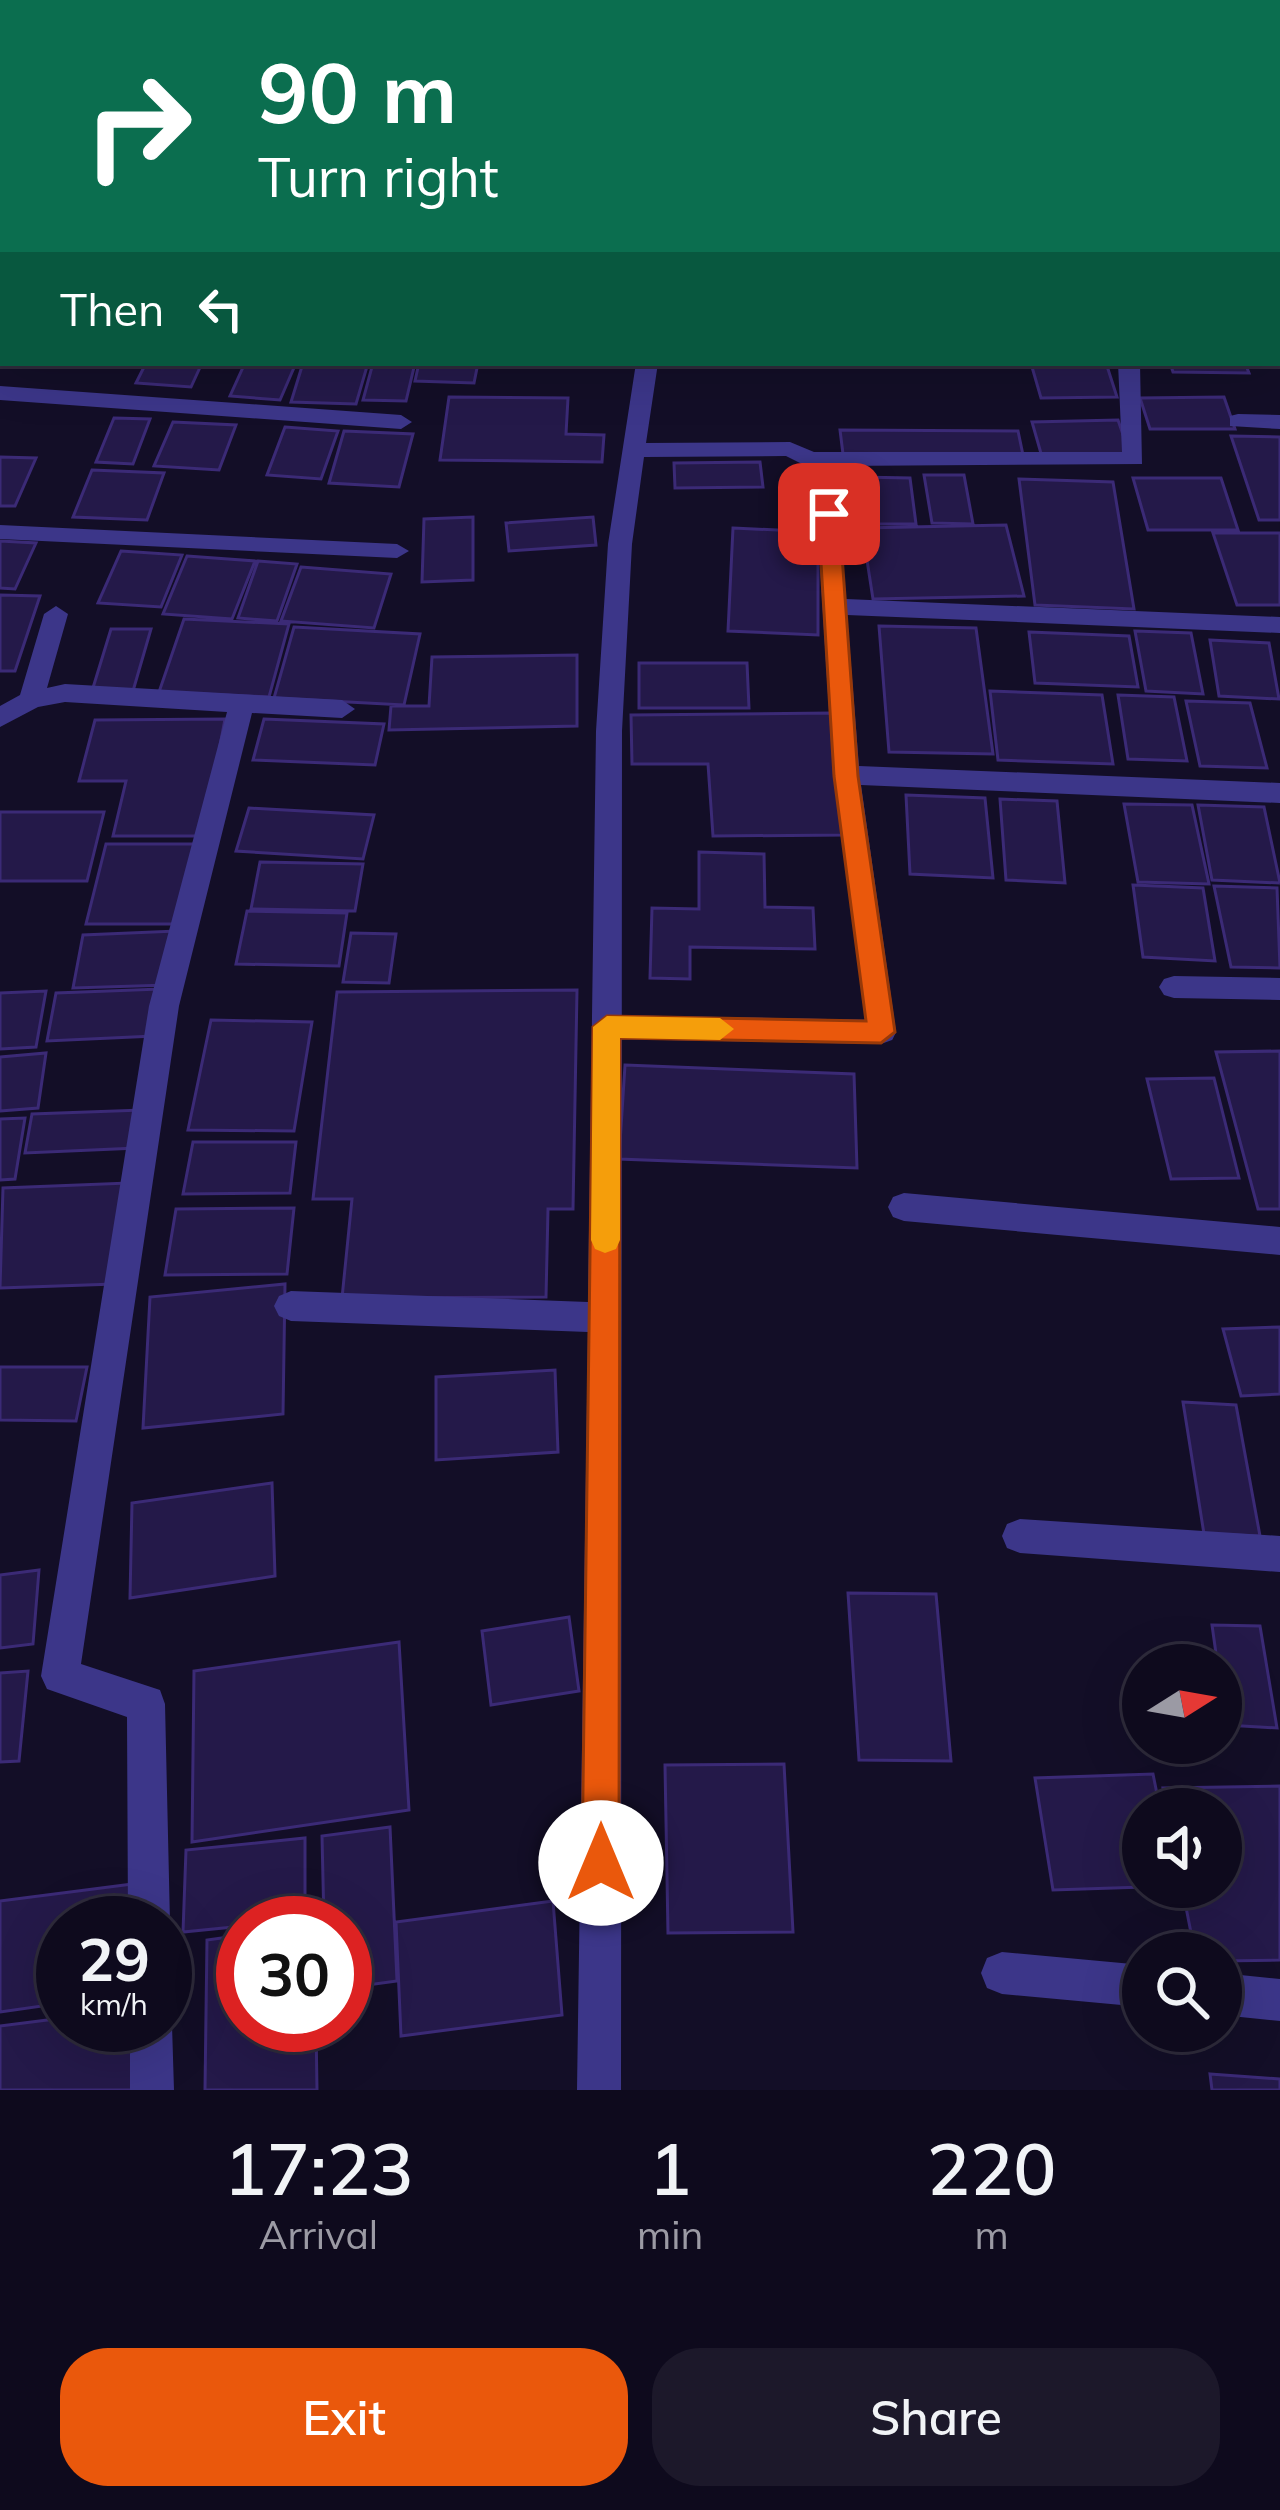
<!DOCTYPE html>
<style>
:root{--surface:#0e0a1d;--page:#1c182a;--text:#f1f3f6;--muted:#9b9aa4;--line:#2e2b3b;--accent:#ea580c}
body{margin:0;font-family:Mulish,sans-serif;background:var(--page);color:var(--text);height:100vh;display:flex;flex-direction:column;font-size:45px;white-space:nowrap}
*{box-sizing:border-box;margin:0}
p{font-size:39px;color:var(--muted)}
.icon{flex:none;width:66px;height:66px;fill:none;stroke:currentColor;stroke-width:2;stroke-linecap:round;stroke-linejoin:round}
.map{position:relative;height:2090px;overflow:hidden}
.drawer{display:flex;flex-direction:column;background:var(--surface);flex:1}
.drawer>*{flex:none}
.guide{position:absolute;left:0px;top:0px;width:1281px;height:366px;box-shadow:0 12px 48px #0002,0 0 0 3px var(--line);background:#0b6e4f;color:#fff;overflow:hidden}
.needle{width:78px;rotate:79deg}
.fabs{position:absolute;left:1122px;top:1644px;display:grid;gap:24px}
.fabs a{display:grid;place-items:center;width:120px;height:120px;border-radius:50%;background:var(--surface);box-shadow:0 12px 48px #0002,0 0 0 3px var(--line);font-size:60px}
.speed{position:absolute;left:36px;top:1896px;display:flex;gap:24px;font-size:60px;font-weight:700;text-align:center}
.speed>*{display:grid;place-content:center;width:156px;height:156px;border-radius:50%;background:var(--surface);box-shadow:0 12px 48px #0002,0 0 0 3px var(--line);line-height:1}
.speed small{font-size:30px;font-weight:400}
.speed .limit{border:18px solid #d22;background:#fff;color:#111}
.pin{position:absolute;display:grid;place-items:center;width:102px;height:102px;color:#fff;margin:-51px;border-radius:24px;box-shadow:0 6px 18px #0006}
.me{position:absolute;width:132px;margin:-66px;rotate:0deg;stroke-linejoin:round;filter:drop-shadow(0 0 9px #0008)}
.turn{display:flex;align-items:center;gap:42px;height:252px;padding:0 60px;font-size:54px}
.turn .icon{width:156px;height:156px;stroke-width:2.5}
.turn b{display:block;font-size:84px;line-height:102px}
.then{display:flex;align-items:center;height:114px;padding:0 60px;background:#0003;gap:24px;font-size:45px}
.eta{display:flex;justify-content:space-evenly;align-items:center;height:204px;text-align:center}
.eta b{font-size:72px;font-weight:600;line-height:84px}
.cta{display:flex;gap:24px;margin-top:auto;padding:24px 60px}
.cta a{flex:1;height:138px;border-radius:48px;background:var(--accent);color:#fff;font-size:48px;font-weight:600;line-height:138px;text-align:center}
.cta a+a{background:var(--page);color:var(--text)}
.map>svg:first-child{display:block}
.building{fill:#241949;stroke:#3b2a76;stroke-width:3}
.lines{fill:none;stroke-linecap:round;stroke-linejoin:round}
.service{fill:#3c3689;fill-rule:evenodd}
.minor{fill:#3c3689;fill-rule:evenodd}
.route{fill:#ea580c;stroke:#983908;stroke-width:3}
.slow{fill:#f59e0b}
</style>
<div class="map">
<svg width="1280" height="2090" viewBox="0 0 1280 2090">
<rect width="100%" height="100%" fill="#130e27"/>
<path class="building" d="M 146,363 L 202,363 L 191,387 L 136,383 Z
M 245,363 L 296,363 L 280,400 L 230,396 Z
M 303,363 L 368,363 L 356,404 L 291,402 Z
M 373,363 L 415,363 L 406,401 L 363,400 Z
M 419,363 L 478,363 L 474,383 L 415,381 Z
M 1170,363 L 1245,363 L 1249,373 L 1173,372 Z
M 1107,366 L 1117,397 L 1041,398 L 1032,367 Z
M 449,397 L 568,398 L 566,434 L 604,435 L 602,462 L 440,460 Z
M 1224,397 L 1235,429 L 1150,429 L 1140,398 Z
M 114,418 L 150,419 L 133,464 L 96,462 Z
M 1118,420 L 1130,455 L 1042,457 L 1032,422 Z
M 173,422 L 236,425 L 219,470 L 154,466 Z
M 285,427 L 338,431 L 321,479 L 267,475 Z
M 840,430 L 1018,431 L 1023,455 L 843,454 Z
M 344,431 L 413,434 L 399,487 L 329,483 Z
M 1231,436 L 1280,437 L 1280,520 L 1259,520 Z
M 0,457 L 36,458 L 15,506 L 0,506 Z
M 760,462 L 763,487 L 675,488 L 674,463 Z
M 92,470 L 164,473 L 147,520 L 73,517 Z
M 924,475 L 964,475 L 973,524 L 932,523 Z
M 858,477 L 910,478 L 916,524 L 863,524 Z
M 1133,478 L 1221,478 L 1238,530 L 1148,530 Z
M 1019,479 L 1113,482 L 1134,609 L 1035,605 Z
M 473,517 L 473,580 L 422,582 L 424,519 Z
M 593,517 L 596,545 L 509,551 L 506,523 Z
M 1006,525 L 1024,596 L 873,599 L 862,528 Z
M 733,528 L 818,532 L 818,635 L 728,631 Z
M 1213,533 L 1280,533 L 1280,605 L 1237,605 Z
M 0,541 L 36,543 L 15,589 L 0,588 Z
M 121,551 L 182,555 L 161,607 L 98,603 Z
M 187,556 L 255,561 L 232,619 L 163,614 Z
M 258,561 L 297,564 L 277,621 L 238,618 Z
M 301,567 L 391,574 L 374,628 L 281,621 Z
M 0,595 L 40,596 L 15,671 L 0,671 Z
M 184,619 L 289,624 L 269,697 L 159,692 Z
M 879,626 L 976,628 L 993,754 L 889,752 Z
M 294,627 L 420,634 L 404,705 L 274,698 Z
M 111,629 L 151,629 L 133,691 L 92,691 Z
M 1135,631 L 1191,633 L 1203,694 L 1146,691 Z
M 1029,632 L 1129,636 L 1138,687 L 1035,683 Z
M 1210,640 L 1269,643 L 1279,699 L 1219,696 Z
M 577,655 L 577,726 L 389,730 L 391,706 L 429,706 L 432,657 Z
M 639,663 L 747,663 L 749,708 L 639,708 Z
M 990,691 L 1102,695 L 1113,764 L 998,760 Z
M 1118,695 L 1174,697 L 1187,761 L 1128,759 Z
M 1186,701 L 1250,703 L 1267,768 L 1200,766 Z
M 831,713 L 845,835 L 713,836 L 708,764 L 632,764 L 631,715 Z
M 225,719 L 203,836 L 113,836 L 126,781 L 79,781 L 95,720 Z
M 264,719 L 384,724 L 375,765 L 253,760 Z
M 906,795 L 985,798 L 993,878 L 910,874 Z
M 1000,799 L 1057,801 L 1065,883 L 1006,880 Z
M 1124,804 L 1192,805 L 1209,884 L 1138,882 Z
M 1198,805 L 1264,807 L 1280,883 L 1212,880 Z
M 249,808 L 374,815 L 363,859 L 236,851 Z
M 0,812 L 104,812 L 87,881 L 0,881 Z
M 106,844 L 200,844 L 183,924 L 86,924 Z
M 699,852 L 764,854 L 765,907 L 813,908 L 815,949 L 690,947 L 690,979 L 650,978 L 652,908 L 699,909 Z
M 260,862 L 363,864 L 355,911 L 251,909 Z
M 1133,885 L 1203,888 L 1215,961 L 1143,957 Z
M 1214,886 L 1277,888 L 1280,968 L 1231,967 Z
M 247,911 L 347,913 L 339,966 L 236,964 Z
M 176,931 L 168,985 L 73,988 L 83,935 Z
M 351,933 L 396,934 L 389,983 L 343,982 Z
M 160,989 L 154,1036 L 47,1041 L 56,993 Z
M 577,990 L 573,1209 L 548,1209 L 546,1297 L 342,1298 L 352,1199 L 313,1199 L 337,992 Z
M 46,991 L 36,1047 L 0,1049 L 0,993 Z
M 211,1020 L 312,1022 L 294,1131 L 188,1130 Z
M 1280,1051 L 1280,1209 L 1258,1209 L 1216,1052 Z
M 46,1053 L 38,1108 L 0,1111 L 0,1057 Z
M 625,1065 L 854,1074 L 857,1168 L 619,1159 Z
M 1214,1078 L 1239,1178 L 1171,1179 L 1147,1079 Z
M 142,1110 L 137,1148 L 25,1153 L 32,1114 Z
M 25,1118 L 15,1179 L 0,1180 L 0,1119 Z
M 193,1142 L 296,1142 L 290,1193 L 183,1194 Z
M 128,1183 L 114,1284 L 0,1288 L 3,1188 Z
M 294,1208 L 287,1274 L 165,1275 L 176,1209 Z
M 285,1284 L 283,1414 L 143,1428 L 150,1297 Z
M 1280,1327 L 1280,1394 L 1241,1396 L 1223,1329 Z
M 0,1367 L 87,1367 L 76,1421 L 0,1420 Z
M 555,1370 L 558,1452 L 436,1460 L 436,1377 Z
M 1183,1402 L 1236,1405 L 1260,1536 L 1204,1534 Z
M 272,1483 L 275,1576 L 130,1598 L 132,1503 Z
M 39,1570 L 33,1644 L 0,1648 L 0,1575 Z
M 848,1593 L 936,1594 L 951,1761 L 859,1760 Z
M 569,1617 L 579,1691 L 491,1705 L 482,1631 Z
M 1212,1625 L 1260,1626 L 1277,1728 L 1226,1725 Z
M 399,1642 L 409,1810 L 192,1842 L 194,1671 Z
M 28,1671 L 19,1761 L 0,1762 L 0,1673 Z
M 784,1764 L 793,1932 L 668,1933 L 665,1765 Z
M 1153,1774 L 1160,1809 L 1143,1809 L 1143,1887 L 1053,1890 L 1035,1778 Z
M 1280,1786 L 1280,1960 L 1221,1961 L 1221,1953 L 1195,1953 L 1182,1887 L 1221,1887 L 1221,1809 L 1167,1809 L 1163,1788 Z
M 390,1827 L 397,1981 L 345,1988 L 345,1923 L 324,1923 L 322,1836 Z
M 305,1838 L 305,1920 L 183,1932 L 186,1850 Z
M 148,1882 L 146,1923 L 63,1923 L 63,2003 L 0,2012 L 0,1901 Z
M 553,1901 L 562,2015 L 401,2036 L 396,1922 Z
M 243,1935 L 243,2025 L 316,2025 L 317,2090 L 205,2090 L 207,1940 Z
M 63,2018 L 63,2025 L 138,2025 L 134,2090 L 0,2090 L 0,2026 Z
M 1210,2074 L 1280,2079 L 1280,2090 L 1212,2090 Z"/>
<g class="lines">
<path class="service" d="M 1238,414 L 1280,415 L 1280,429 L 1230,426 L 1230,416 Z
M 607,1015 L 881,1020 L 892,1024 L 896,1032 L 892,1040 L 881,1044 L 607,1039 L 596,1035 L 592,1027 L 596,1019 Z"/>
<path class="minor" d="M 0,18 L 3,18 L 3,28 L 0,28 Z
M 1278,73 L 1280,73 L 1280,83 L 1278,83 Z
M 0,110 L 3,110 L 3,120 L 0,120 Z
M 1278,156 L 1280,156 L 1280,168 L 1278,168 Z
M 0,200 L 3,200 L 3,212 L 0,212 Z
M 1278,266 L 1280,266 L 1280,278 L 1278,278 Z
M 0,308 L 3,308 L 3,320 L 0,320 Z
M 0,341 L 3,341 L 0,359 Z
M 636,363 L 658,363 L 646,443 L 790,442 L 814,452 L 1122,452 L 1118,363 L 1140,363 L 1142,464 L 835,466 L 846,599 L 1280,617 L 1280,633 L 847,615 L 859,766 L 1280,783 L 1280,803 L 861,785 L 896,1032 L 892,1040 L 870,1040 L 833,775 L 814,470 L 786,456 L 644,457 L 632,544 L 622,731 L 621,2090 L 577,2090 L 588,1332 L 291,1321 L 279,1316 L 274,1306 L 279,1296 L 291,1291 L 588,1302 L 596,731 L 608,544 Z
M 0,386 L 401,415 L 412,422 L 401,429 L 0,400 Z
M 0,525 L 397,544 L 409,551 L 397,558 L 0,539 Z
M 56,606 L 68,614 L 47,688 L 65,684 L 342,700 L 355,709 L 342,718 L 252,713 L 179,1006 L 81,1664 L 160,1690 L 165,1704 L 170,1923 L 165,1934 L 165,1923 L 128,1923 L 127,1717 L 47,1689 L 41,1676 L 149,1006 L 227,712 L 65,702 L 38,707 L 0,727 L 0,706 L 20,695 L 44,614 Z
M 1174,976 L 1280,978 L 1280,1000 L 1174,998 L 1164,995 L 1159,987 L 1164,979 Z
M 904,1193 L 1280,1227 L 1280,1255 L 904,1221 L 893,1217 L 888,1207 L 893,1197 Z
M 1020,1519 L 1280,1536 L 1280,1572 L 1020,1553 L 1007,1548 L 1002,1536 L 1007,1524 Z
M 1002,1952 L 1143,1965 L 1143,2007 L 1002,1994 L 987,1988 L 981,1973 L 987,1958 Z
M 1221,1973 L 1280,1979 L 1280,2021 L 1221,2015 Z
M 165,2010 L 172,2025 L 174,2090 L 130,2090 L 130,2025 L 165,2025 Z"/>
</g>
<path class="route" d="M 829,507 L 839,514 L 858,776 L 895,1032 L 881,1043 L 620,1038 L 619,1863 L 614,1876 L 601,1881 L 588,1876 L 582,1863 L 593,1027 L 607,1016 L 866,1021 L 834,776 L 818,514 Z"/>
<path class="slow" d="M 607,1016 L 720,1018 L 734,1029 L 720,1040 L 620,1038 L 620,1240 L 616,1249 L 605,1253 L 595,1249 L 591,1240 L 593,1027 Z"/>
</svg>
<div class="fabs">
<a><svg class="needle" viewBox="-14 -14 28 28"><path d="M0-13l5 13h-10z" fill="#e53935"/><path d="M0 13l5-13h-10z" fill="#9b9aa4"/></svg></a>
<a><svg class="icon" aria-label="sound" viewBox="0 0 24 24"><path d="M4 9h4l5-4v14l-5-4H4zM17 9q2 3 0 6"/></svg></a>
<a><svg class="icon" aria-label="search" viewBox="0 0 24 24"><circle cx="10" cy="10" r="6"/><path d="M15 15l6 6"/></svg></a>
</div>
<div class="speed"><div>29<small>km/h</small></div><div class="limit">30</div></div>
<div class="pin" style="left:829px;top:514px;background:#d93025"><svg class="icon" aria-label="arrive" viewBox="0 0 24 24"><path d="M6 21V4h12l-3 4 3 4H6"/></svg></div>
<svg class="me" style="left:601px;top:1863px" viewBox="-20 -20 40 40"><circle r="19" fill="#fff"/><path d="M0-13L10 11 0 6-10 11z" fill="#ea580c"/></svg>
<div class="guide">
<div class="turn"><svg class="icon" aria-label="right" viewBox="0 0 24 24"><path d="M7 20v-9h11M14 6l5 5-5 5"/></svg><div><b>90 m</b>Turn right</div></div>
<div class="then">Then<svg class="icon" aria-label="left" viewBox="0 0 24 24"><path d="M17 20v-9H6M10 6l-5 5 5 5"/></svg></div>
</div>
</div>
<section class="drawer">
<div class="eta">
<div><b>17:23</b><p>Arrival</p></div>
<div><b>1</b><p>min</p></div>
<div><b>220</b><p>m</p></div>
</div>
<div class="cta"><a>Exit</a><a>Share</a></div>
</section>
